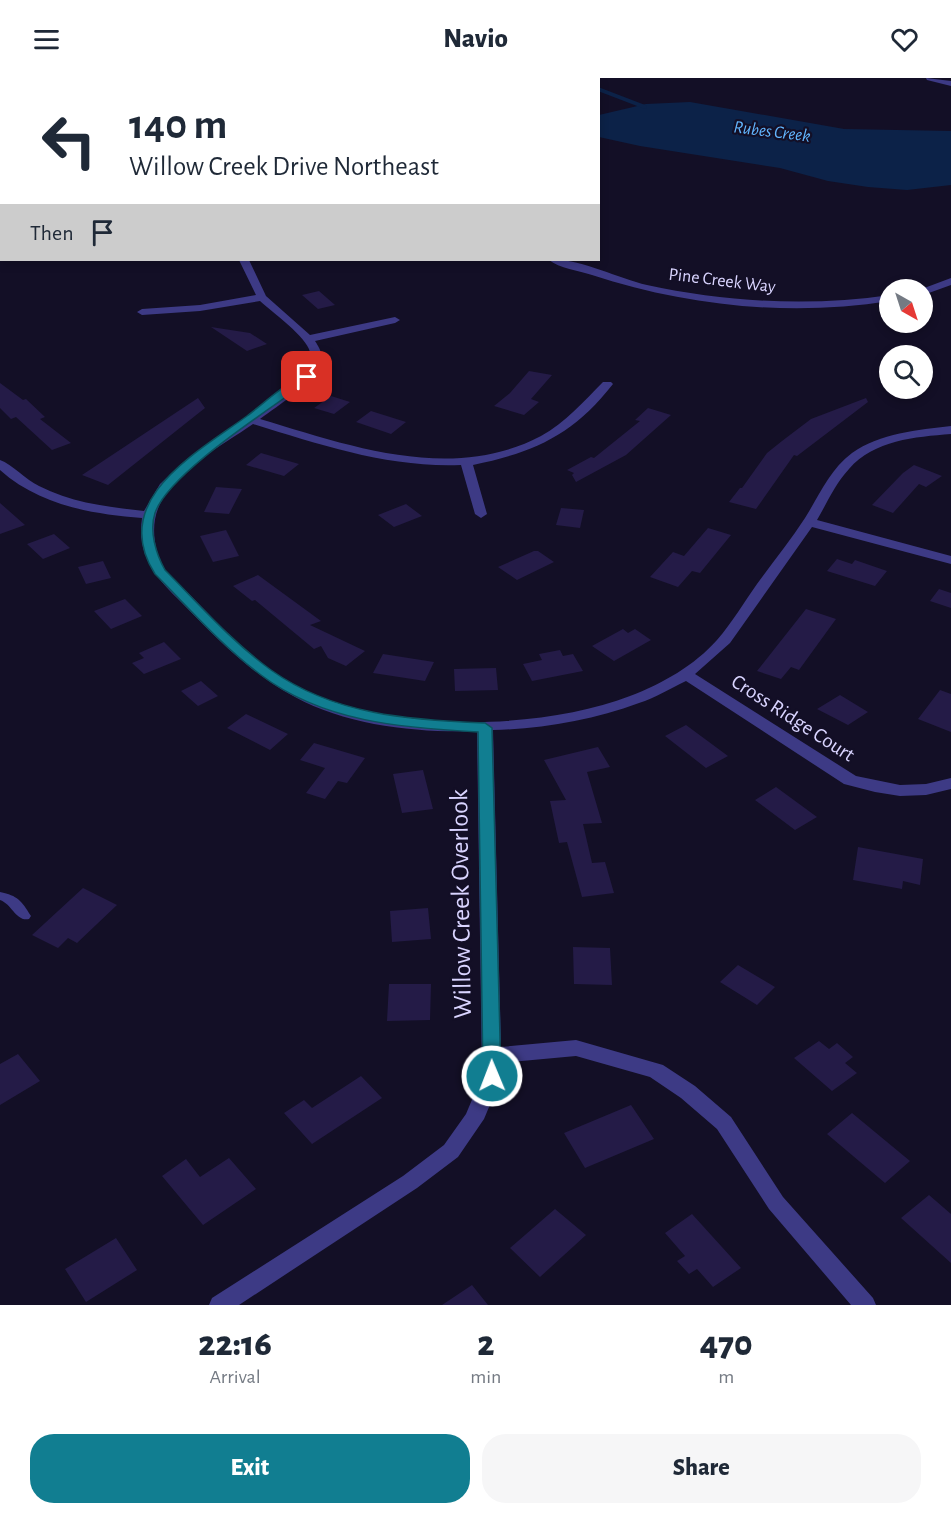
<!DOCTYPE html>
<style>
:root{--surface:#fff;--page:#f6f6f7;--text:#1f2937;--muted:#747a83;--accent:#117e91}
body{margin:0;font-family:"Alegreya Sans",sans-serif;background:var(--page);color:var(--text);height:100vh;display:flex;flex-direction:column;font-size:22px;white-space:nowrap}
*{box-sizing:border-box;margin:0}
p{font-size:20px;color:var(--muted)}
.icon{flex:none;width:33px;height:33px;fill:none;stroke:currentColor;stroke-width:2;stroke-linecap:round;stroke-linejoin:round}
.map{position:relative;height:1227px;overflow:hidden}
.details{display:flex;flex-direction:column;background:var(--surface);flex:1}
.details>*{flex:none}
.top-card{position:absolute;left:0px;top:0px;width:600px;height:183px;box-shadow:0 3px 9px #0003;background:#fff;color:var(--text);overflow:hidden}
.needle{width:39px;rotate:141deg}
.controls{position:absolute;left:879px;top:201px;display:grid;gap:12px}
.controls a{display:grid;place-items:center;width:54px;height:54px;border-radius:50%;background:var(--surface);box-shadow:0 3px 9px #0003;font-size:30px}
.pin{position:absolute;display:grid;place-items:center;width:51px;height:51px;color:#fff;margin:-26px;border-radius:12px;box-shadow:0 3px 9px #0006}
.me{position:absolute;width:66px;margin:-33px;rotate:359deg;stroke-linejoin:round;filter:drop-shadow(0 0 4px #0008)}
.turn{display:flex;align-items:center;gap:21px;height:126px;padding:0 30px;font-size:27px}
.turn .icon{width:78px;height:78px;stroke-width:2.5}
.turn b{display:block;font-size:42px;line-height:51px}
.then{display:flex;align-items:center;height:57px;padding:0 30px;background:#0003;gap:12px;font-size:22px}
.eta{display:flex;justify-content:space-evenly;align-items:center;height:102px;text-align:center}
.eta b{font-size:36px;font-weight:800;line-height:42px}
.cta{display:flex;gap:12px;margin-top:auto;padding:12px 30px}
.cta a{flex:1;height:69px;border-radius:24px;background:var(--accent);color:#fff;font-size:24px;font-weight:800;line-height:69px;text-align:center}
.cta a+a{background:var(--page);color:var(--text)}
header{display:flex;justify-content:space-between;align-items:center;height:78px;padding:0 30px;background:var(--surface);font-size:27px;font-weight:800}
.map>svg:first-child{display:block}
.water{fill:#0c2248}
.lines{fill:none;stroke-linecap:round;stroke-linejoin:round}
.stream{stroke:#0c2248;stroke-width:4}
.building{fill:#241b47}
.service{fill:#3d3a85;fill-rule:evenodd}
.minor{fill:#3d3a85;fill-rule:evenodd}
.route{fill:#117e91;stroke:#0b525e;stroke-width:1.5}
.labels{text-anchor:middle;dominant-baseline:central;stroke-width:4.5;stroke-linejoin:round;paint-order:stroke}
.far-water-label{font-size:18px;font-style:italic;fill:#62b6ff;stroke:#130f26}
.far-street-label{font-size:18px;fill:#d9d4ff;stroke:#130f26}
.street-label{font-size:21px;fill:#d9d4ff;stroke:#130f26}
.near-street-label{font-size:26px;fill:#d9d4ff;stroke:#130f26}
</style>
<header><svg class="icon" aria-label="menu" viewBox="0 0 24 24"><path d="M4 6h16M4 12h16M4 18h16"/></svg>Navio<svg class="icon" aria-label="heart" viewBox="0 0 24 24"><path d="M12 20l-8-8c-3-5 5-10 8-4 3-6 11-1 8 4z"/></svg></header>
<div class="map">
<svg width="951" height="1227" viewBox="0 0 951 1227">
<rect width="100%" height="100%" fill="#130f26"/>
<path class="water" d="M 690,24 L 844,51 L 951,53 L 951,107 L 907,112 L 868,109 L 828,103 L 780,90 L 640,68 L 599,59 L 599,37 L 646,26 Z"/>
<g class="lines">
<path class="stream" d="M 578,0 L 581,2
M 598,11 L 645,29"/>
</g>
<path class="building" d="M 319,213 L 335,227 L 318,231 L 302,217 Z
M 211,249 L 250,255 L 267,266 L 247,273 Z
M 529,293 L 552,297 L 531,321 L 539,324 L 524,337 L 494,328 L 510,315 Z
M 0,305 L 23,322 L 26,321 L 45,339 L 40,341 L 71,365 L 52,372 L 16,339 L 11,341 L 0,330 Z
M 331,318 L 350,324 L 334,336 L 314,330 Z
M 198,320 L 205,330 L 108,407 L 82,397 Z
M 866,320 L 868,324 L 797,378 L 794,377 L 756,431 L 729,424 L 740,410 L 742,410 L 767,375 L 782,363 L 811,341 Z
M 648,330 L 671,337 L 626,377 L 576,404 L 572,397 L 574,395 L 567,392 L 591,379 L 594,380 L 640,343 L 635,342 Z
M 371,333 L 406,344 L 391,356 L 356,344 Z
M 261,375 L 299,386 L 284,398 L 246,387 Z
M 914,387 L 942,398 L 926,409 L 919,406 L 893,435 L 872,427 L 903,395 Z
M 216,409 L 242,411 L 229,436 L 204,434 Z
M 0,425 L 25,447 L 0,456 Z
M 406,426 L 422,438 L 394,449 L 378,437 Z
M 561,430 L 584,432 L 580,450 L 556,447 Z
M 708,450 L 731,457 L 700,495 L 692,493 L 678,509 L 650,499 L 673,474 L 684,478 Z
M 226,452 L 239,478 L 213,484 L 200,458 Z
M 54,456 L 70,470 L 43,481 L 27,466 Z
M 534,473 L 538,473 L 554,484 L 517,502 L 498,489 Z
M 837,481 L 852,486 L 855,482 L 887,493 L 875,508 L 827,493 Z
M 103,483 L 111,500 L 86,506 L 78,489 Z
M 258,497 L 321,543 L 310,547 L 365,573 L 346,588 L 328,580 L 321,568 L 314,571 L 255,522 L 252,523 L 233,508 Z
M 939,511 L 951,515 L 951,530 L 930,523 Z
M 125,521 L 142,538 L 111,551 L 94,533 Z
M 806,531 L 836,541 L 799,592 L 791,589 L 781,601 L 757,593 Z
M 623,551 L 628,555 L 635,551 L 651,562 L 614,583 L 592,568 Z
M 164,564 L 181,581 L 144,596 L 132,585 L 144,580 L 139,575 Z
M 560,572 L 563,578 L 573,576 L 583,593 L 532,603 L 523,586 L 542,582 L 539,576 Z
M 383,576 L 434,584 L 425,603 L 373,595 Z
M 496,590 L 498,612 L 455,613 L 454,591 Z
M 201,603 L 218,618 L 198,628 L 181,613 Z
M 940,612 L 951,616 L 951,654 L 918,641 Z
M 840,617 L 868,634 L 848,647 L 817,631 Z
M 246,636 L 288,656 L 270,672 L 227,650 Z
M 686,647 L 728,678 L 706,690 L 665,658 Z
M 314,665 L 365,680 L 347,705 L 338,703 L 325,721 L 306,715 L 325,690 L 300,682 Z
M 598,669 L 610,689 L 587,694 L 602,745 L 583,746 L 592,785 L 605,784 L 614,815 L 582,819 L 567,764 L 559,765 L 550,723 L 566,722 L 544,682 Z
M 423,692 L 433,731 L 402,735 L 393,696 Z
M 776,709 L 817,739 L 795,752 L 755,722 Z
M 858,769 L 923,781 L 920,807 L 903,803 L 902,811 L 853,802 Z
M 83,810 L 117,827 L 77,865 L 68,860 L 58,870 L 32,857 Z
M 428,830 L 431,861 L 392,864 L 390,833 Z
M 573,869 L 610,870 L 612,907 L 574,906 Z
M 738,887 L 775,909 L 757,927 L 720,904 Z
M 389,906 L 431,906 L 430,942 L 387,943 Z
M 819,963 L 829,971 L 837,965 L 853,979 L 845,985 L 857,995 L 832,1013 L 794,980 Z
M 18,976 L 40,1003 L 0,1027 L 0,986 Z
M 361,998 L 382,1020 L 312,1066 L 284,1035 L 304,1022 L 312,1030 Z
M 631,1027 L 654,1061 L 585,1090 L 564,1055 Z
M 852,1035 L 910,1083 L 885,1105 L 827,1056 Z
M 229,1080 L 256,1111 L 203,1147 L 162,1098 L 186,1081 L 200,1099 Z
M 929,1117 L 951,1136 L 951,1185 L 901,1140 Z
M 555,1131 L 586,1157 L 540,1199 L 510,1170 Z
M 692,1136 L 741,1190 L 713,1209 L 697,1191 L 689,1196 L 677,1183 L 685,1178 L 665,1155 Z
M 116,1160 L 137,1192 L 86,1224 L 65,1191 Z
M 472,1207 L 488,1227 L 442,1227 Z"/>
<g class="lines">
<path class="service" d="M 0,814 C 18,818 21,822 31,838 L 29,841 C 16,844 12,826 0,822 Z"/>
<path class="minor" d="M 926,0 L 951,3 L 951,8 L 927,2 Z
M 0,31 L 2,31 L 2,35 L 0,35 Z
M 239,182 L 249,182 L 266,218 L 310,257 L 395,239 L 400,242 L 395,245 L 315,263 C 317,266 321,272 321,276 C 325,299 277,328 260,341 C 350,368 452,405 541,358 C 565,345 584,323 603,304 L 611,304 L 613,306 C 573,357 535,374 473,387 L 487,436 L 481,440 L 475,436 L 461,387 C 389,390 321,367 253,346 C 222,368 179,389 161,424 C 150,444 153,470 164,490 C 170,501 183,510 192,519 C 226,554 263,593 308,614 C 395,655 541,652 630,618 C 662,606 695,587 717,562 C 732,545 744,524 757,506 C 773,484 790,463 805,440 C 819,418 830,391 852,375 C 880,355 918,352 951,348 L 951,356 C 915,359 874,362 849,391 C 835,406 827,425 817,442 L 951,478 L 951,486 L 812,449 L 730,565 L 695,596 L 856,698 L 900,707 L 926,706 L 951,700 L 951,711 L 926,717 L 900,718 L 875,714 L 844,706 L 686,603 C 671,610 655,620 639,625 C 593,642 542,651 493,652 L 501,969 L 576,962 L 663,987 L 695,1008 L 731,1039 L 783,1119 L 873,1220 L 876,1227 L 851,1227 L 769,1131 L 717,1051 L 681,1020 L 650,999 L 576,978 L 501,985 L 502,998 L 484,1041 L 458,1079 L 417,1110 L 239,1227 L 209,1227 L 212,1220 L 403,1098 L 444,1067 L 466,1036 L 482,998 L 477,653 C 418,655 348,648 295,619 C 253,597 219,563 186,529 C 160,503 136,482 142,440 C 91,436 39,427 0,392 L 0,382 C 12,386 26,402 39,408 C 72,425 108,429 144,433 L 160,406 L 173,394 L 303,297 C 306,291 312,282 310,274 C 307,259 272,234 260,223 L 200,233 L 142,237 L 137,234 L 142,231 L 200,227 L 256,217 Z
M 549,182 C 577,179 617,200 647,207 C 726,224 809,229 890,217 L 890,223 C 790,239 687,228 592,197 C 579,193 559,190 549,182 Z
M 951,200 L 951,207 L 926,216 L 922,217 L 922,212 L 919,212 Z"/>
</g>
<path class="route" d="M 307,296 L 311,297 L 311,301 C 274,329 169,394 155,435 C 149,453 156,476 165,492 C 199,526 232,564 271,592 C 334,637 410,642 485,645 L 492,650 L 501,998 L 498,1003 L 492,1005 L 486,1003 L 483,998 L 478,654 C 403,650 323,644 261,597 C 222,568 189,530 155,496 C 108,422 196,375 247,338 C 263,326 289,302 307,296 Z"/>
<g class="labels">
<g class="far-water-label">
<text transform="translate(772 54) rotate(7)">Rubes Creek</text>
</g>
<g class="far-street-label">
<text transform="translate(722 203) rotate(7)">Pine Creek Way</text>
</g>
<g class="street-label">
<text transform="translate(793 640) rotate(33)">Cross Ridge Court</text>
</g>
<g class="near-street-label">
<text transform="translate(461 826) rotate(-91)">Willow Creek Overlook</text>
</g>
</g>
</svg>
<div class="controls">
<a><svg class="needle" viewBox="-14 -14 28 28"><path d="M0-13l5 13h-10z" fill="#e53935"/><path d="M0 13l5-13h-10z" fill="#747a83"/></svg></a>
<a><svg class="icon" aria-label="search" viewBox="0 0 24 24"><circle cx="10" cy="10" r="6"/><path d="M15 15l6 6"/></svg></a>
</div>
<div class="pin" style="left:307px;top:299px;background:#d93025"><svg class="icon" aria-label="arrive" viewBox="0 0 24 24"><path d="M6 21V4h12l-3 4 3 4H6"/></svg></div>
<svg class="me" style="left:492px;top:998px" viewBox="-20 -20 40 40"><circle r="17" fill="#117e91" stroke="#fff" stroke-width="3"/><path d="M0-11L8 9 0 5-8 9z" fill="#fff"/></svg>
<div class="top-card">
<div class="turn"><svg class="icon" aria-label="left" viewBox="0 0 24 24"><path d="M17 20v-9H6M10 6l-5 5 5 5"/></svg><div><b>140 m</b>Willow Creek Drive Northeast</div></div>
<div class="then">Then<svg class="icon" aria-label="arrive" viewBox="0 0 24 24"><path d="M6 21V4h12l-3 4 3 4H6"/></svg></div>
</div>
</div>
<section class="details">
<div class="eta">
<div><b>22:16</b><p>Arrival</p></div>
<div><b>2</b><p>min</p></div>
<div><b>470</b><p>m</p></div>
</div>
<div class="cta"><a>Exit</a><a>Share</a></div>
</section>
